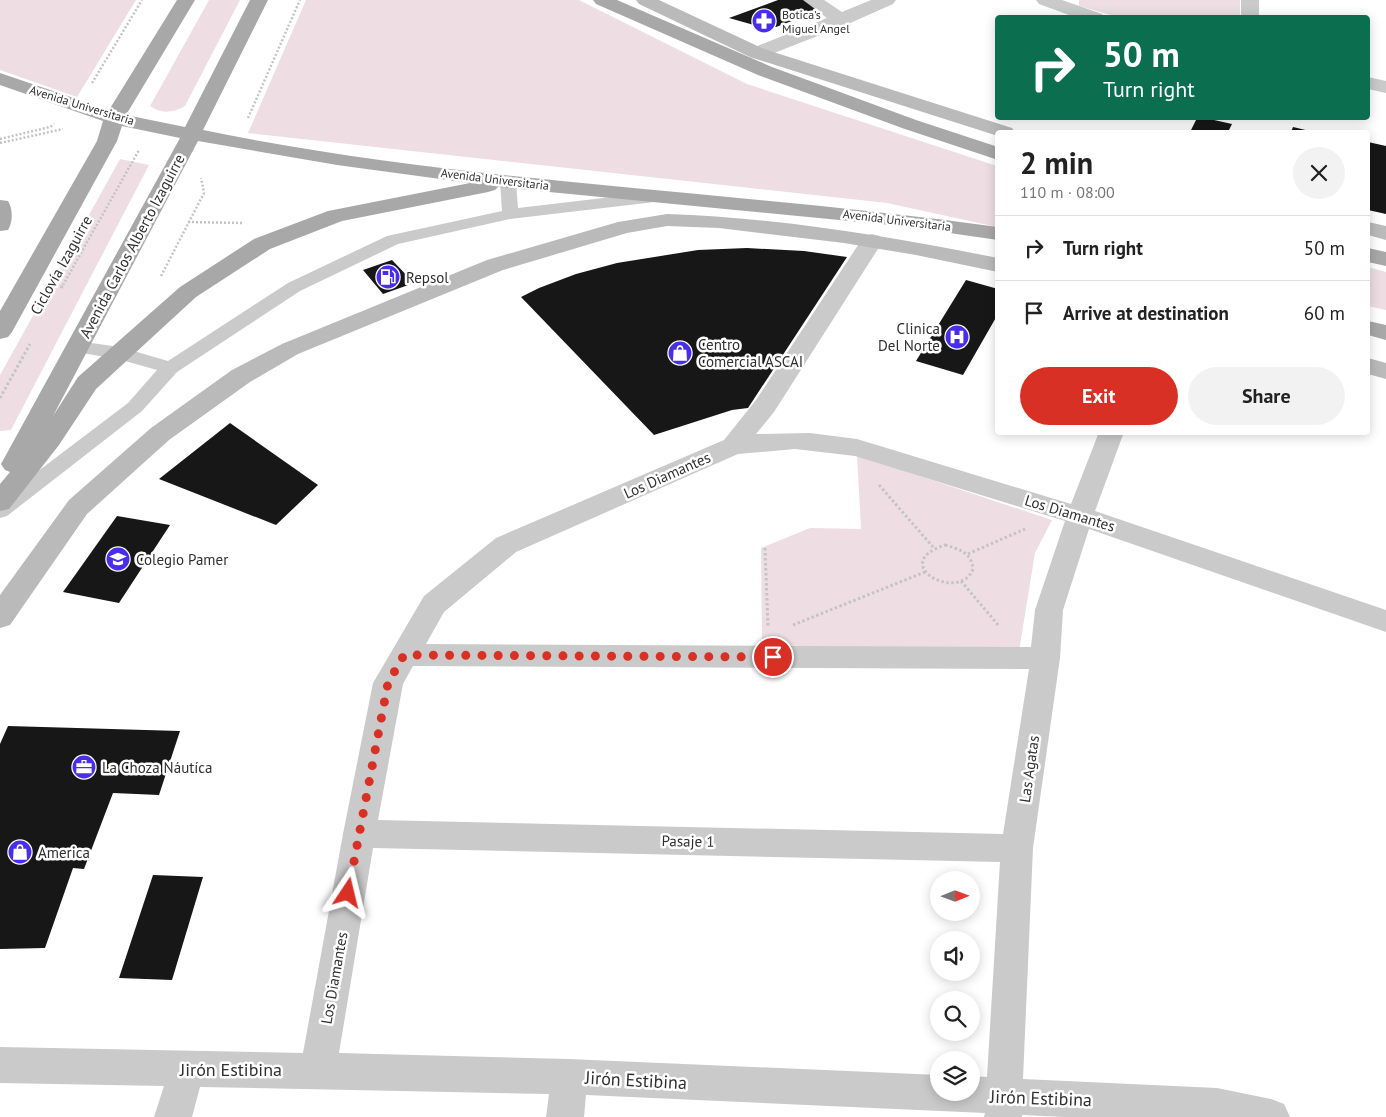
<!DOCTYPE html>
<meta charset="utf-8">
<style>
:root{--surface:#fff;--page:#f2f2f2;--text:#222;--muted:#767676;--line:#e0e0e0;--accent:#d93025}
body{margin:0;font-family:"PT Sans",sans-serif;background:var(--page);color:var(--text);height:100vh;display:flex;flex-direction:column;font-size:19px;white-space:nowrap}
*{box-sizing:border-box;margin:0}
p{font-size:16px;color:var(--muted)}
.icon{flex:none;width:28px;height:28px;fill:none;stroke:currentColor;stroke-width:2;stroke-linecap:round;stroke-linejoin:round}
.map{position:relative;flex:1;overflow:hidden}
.sheet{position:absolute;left:995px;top:130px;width:375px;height:305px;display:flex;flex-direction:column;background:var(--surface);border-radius:5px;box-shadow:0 2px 12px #0003}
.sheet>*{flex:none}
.guide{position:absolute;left:995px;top:15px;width:375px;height:105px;border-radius:5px;box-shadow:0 2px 12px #0003;background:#0b6e4f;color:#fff;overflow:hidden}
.needle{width:32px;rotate:89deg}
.tools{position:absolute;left:930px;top:871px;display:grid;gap:10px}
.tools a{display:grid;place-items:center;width:50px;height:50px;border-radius:50%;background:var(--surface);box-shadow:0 2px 12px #0003;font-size:25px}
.pin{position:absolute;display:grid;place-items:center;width:42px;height:42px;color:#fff;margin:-21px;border:2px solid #fff;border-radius:50%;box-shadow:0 1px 5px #0007}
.me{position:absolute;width:55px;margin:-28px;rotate:10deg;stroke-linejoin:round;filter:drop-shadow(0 0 4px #0008)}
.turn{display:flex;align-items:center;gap:18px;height:105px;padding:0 25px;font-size:22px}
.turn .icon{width:65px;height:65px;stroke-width:2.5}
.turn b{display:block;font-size:35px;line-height:42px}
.round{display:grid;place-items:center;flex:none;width:52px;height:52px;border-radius:26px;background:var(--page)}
.summary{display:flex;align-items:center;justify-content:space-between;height:85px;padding:0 25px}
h1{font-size:30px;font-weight:700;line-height:38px}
.button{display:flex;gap:10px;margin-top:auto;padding:10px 25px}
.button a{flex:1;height:58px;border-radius:30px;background:var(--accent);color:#fff;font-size:20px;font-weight:700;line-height:58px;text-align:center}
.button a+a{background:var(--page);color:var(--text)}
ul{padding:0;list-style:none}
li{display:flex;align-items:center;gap:15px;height:65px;padding:0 25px;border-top:1px solid var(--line)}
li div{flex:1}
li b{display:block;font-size:19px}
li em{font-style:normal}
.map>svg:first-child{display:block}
.green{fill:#eedee3}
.building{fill:#171717}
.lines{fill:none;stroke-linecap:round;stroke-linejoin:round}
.path-far1{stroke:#c4c4c4;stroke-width:2.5;stroke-dasharray:2 2;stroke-linecap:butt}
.path{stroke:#c4c4c4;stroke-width:3;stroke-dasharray:2.5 2.5;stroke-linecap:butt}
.lane{fill:#cacaca;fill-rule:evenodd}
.street{fill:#cacaca;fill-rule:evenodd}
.secondary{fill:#bababa;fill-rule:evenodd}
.primary{fill:#a8a8a8;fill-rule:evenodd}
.route{stroke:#d93025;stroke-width:9;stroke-dasharray:0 16.2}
.labels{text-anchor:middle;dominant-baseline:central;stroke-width:5;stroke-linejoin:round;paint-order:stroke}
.far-poi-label{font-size:12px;fill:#303030;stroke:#fff;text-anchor:start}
.far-street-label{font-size:12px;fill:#303030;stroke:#fff}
.street-label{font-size:15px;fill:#303030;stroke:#fff}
.poi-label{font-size:15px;fill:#303030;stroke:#fff;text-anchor:start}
.near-street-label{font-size:18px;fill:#303030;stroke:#fff}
</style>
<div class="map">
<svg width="1386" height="1117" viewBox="0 0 1386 1117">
<rect width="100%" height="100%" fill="#fff"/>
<path class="green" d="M 0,0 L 136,0 L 77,97 L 0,70 Z
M 209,0 L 240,0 L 185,106 C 173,113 161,114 150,106 Z
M 306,0 L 579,0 L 747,84 L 997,166 L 997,227 L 887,203 L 248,133 Z
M 1079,0 L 1240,0 L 1240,17 L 1118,17 L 1079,6 Z
M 120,159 L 149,165 L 11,430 L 0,431 L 0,375 Z
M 1368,267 L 1386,272 L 1386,310 L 1368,306 Z
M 857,455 L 1052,520 L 1035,553 L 1019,651 L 762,645 L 761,548 L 810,528 L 861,529 Z"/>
<path class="building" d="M 778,0 L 805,0 L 821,10 L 776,27 L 761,27 L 729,18 Z
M 1197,118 L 1205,118 L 1232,124 L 1228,132 L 1190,132 Z
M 1293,127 L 1314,132 L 1291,132 Z
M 1368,142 L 1386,146 L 1386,214 L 1368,210 Z
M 747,248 L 804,251 L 847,257 L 748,408 L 732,410 L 654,435 L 521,297 L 539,288 L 576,274 L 617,263 L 698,250 Z
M 392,260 L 414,283 L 383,294 L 363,270 Z
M 966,280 L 998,289 L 998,314 L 963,375 L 916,361 Z
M 230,423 L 318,485 L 276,525 L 159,479 Z
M 117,516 L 170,525 L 119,603 L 63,592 Z
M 8,726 L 180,731 L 159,795 L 113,793 L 84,869 L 73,868 L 45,948 L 0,949 L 0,744 Z
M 153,875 L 203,877 L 172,980 L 119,978 Z"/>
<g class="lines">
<path class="path-far1" d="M 92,83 L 142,0
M 248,118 L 300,0
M 0,139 L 50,127 L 54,124
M 0,143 L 63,129
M 188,222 L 243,223
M 161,276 L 204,193 L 201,178
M 63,285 L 139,150"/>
<path class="path" d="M 61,288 L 63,284
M 0,398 L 30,344
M 879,485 L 933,547
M 945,545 C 959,549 972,553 973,569 C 960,604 886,564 945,545 Z
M 765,548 L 768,627
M 968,554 L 1025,529
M 961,581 L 999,626
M 793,625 L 925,572"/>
<path class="lane" d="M 508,177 L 514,179 L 516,182 L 518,208 L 663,191 L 669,193 L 671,196 L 669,199 L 663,201 L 510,219 L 398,244 L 300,291 L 177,372 L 142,411 L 7,516 L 0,518 L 0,500 L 128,403 L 157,370 L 118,359 L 70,351 L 68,347 L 70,343 L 77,341 L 120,347 L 168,361 L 288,283 L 387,236 L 502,211 L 500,182 L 502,179 Z"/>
<path class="street" d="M 803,0 L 824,0 L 842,12 L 871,0 L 896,0 L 893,4 L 848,24 L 764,57 L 757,59 L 750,57 L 748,53 L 750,49 L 827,18 Z
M 1036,0 L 1062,0 L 1102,14 L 1105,18 L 1077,18 L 1039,4 Z
M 1241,0 L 1259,0 L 1259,18 L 1241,18 Z
M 1368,77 L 1386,81 L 1386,93 L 1368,89 Z
M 872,234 L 880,236 L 883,241 L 774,412 L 756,434 L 810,433 L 857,439 L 1071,504 L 1099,432 L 1124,432 L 1095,511 L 1386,610 L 1386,632 L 1089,529 L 1063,610 L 1060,658 L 1033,848 L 1023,1079 L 1217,1088 L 1271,1099 L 1284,1104 L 1290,1117 L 1065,1117 L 1022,1115 L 1022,1117 L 984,1117 L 985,1113 L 586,1095 L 584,1117 L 546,1117 L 549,1094 L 200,1087 L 192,1117 L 154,1117 L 164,1086 L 0,1083 L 0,1047 L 303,1053 L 343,834 L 373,683 L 424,596 L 496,538 L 724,440 L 756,400 L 864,236 ZM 795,449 L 855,456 L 1065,521 L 1035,610 L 1031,647 L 426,644 L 444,612 L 516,552 L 738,454 ZM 413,666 L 1029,669 L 1003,834 L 378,820 L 403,684 ZM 373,848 L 1000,862 L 987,1077 L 971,1076 L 971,1092 L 939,1092 L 939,1075 L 569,1059 L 339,1053 Z"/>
<path class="secondary" d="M 636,0 L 659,0 L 764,49 L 1012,128 L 1015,132 L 998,132 L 998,136 L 750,57 L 639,4 Z
M 667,214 C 779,218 888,236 998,258 L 998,272 L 916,255 L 844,243 L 719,228 L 667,226 L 627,233 L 503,270 L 298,354 L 250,382 L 169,440 L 87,514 L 10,625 L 0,628 L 0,595 L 69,500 L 151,428 L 232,370 L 282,344 L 487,260 L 618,222 Z
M 1368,222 L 1386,226 L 1386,240 L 1368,235 Z
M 1368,358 L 1386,363 L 1386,379 L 1368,374 Z"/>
<path class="primary" d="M 177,0 L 195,0 L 126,115 L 185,127 L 250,0 L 268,0 L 203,130 C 465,184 734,190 998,227 L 998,240 L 901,226 L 498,187 L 495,190 L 488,192 L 342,221 L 270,249 L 196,297 L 96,389 L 59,445 L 9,509 L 0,511 L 0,484 L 10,472 L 5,470 L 1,464 L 180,138 L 122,126 L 117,141 L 12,332 L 8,337 L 0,339 L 0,311 L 97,141 L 103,121 L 0,85 L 0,73 L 109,110 ZM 198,141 L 337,165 L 470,183 L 328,211 L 254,239 L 180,287 L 78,377 L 53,416 Z
M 593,0 L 617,0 L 772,67 L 916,120 L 998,147 L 998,160 L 902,128 L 758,75 L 596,4 Z
M 0,200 L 8,201 C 13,209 13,222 8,230 L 0,231 Z
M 1368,248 L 1386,252 L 1386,266 L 1368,262 Z
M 1368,321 L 1386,325 L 1386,340 L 1368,335 Z"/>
</g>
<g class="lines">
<path class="route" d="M 348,893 L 388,683 L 404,655 L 773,657"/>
</g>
<defs>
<symbol id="pharmacy-disc" viewBox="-11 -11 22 22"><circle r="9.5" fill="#482dec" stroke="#fff"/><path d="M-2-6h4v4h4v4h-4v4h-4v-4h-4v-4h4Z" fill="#fff"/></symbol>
<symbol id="fuel-disc" viewBox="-11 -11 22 22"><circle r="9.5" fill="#482dec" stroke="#fff"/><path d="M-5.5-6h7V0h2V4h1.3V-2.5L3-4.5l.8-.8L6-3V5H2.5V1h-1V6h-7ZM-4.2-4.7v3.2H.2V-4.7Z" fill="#fff"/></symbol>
<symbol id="hospital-disc" viewBox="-11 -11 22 22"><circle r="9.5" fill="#482dec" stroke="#fff"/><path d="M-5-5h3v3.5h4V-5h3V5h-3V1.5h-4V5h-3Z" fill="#fff"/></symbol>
<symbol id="shop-disc" viewBox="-11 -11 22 22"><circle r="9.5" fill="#482dec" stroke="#fff"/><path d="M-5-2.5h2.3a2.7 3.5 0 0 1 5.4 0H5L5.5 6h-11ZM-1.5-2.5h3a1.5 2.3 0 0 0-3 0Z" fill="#fff"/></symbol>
<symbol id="school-disc" viewBox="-11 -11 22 22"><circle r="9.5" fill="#482dec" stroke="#fff"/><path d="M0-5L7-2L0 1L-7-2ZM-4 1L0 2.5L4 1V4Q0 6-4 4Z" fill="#fff"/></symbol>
<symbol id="office-disc" viewBox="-11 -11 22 22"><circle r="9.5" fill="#482dec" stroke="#fff"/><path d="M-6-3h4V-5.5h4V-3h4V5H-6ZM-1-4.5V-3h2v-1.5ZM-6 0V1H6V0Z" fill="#fff"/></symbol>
</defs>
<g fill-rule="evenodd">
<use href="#pharmacy-disc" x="750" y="7" width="28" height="28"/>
<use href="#fuel-disc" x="374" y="263" width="28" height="28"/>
<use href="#hospital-disc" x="943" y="323" width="28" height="28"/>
<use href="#shop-disc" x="666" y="339" width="28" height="28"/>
<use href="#school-disc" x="104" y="545" width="28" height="28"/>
<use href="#office-disc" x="70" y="753" width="28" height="28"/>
<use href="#shop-disc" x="6" y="838" width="28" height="28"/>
</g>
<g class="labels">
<g class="far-poi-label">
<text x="782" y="14">Botica's<tspan x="782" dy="14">Miguel Angel</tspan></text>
</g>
<g class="far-street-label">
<text transform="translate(82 105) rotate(17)">Avenida Universitaria</text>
<text transform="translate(495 179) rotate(7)">Avenida Universitaria</text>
<text transform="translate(897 220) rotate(7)">Avenida Universitaria</text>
</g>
<g class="street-label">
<text transform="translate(132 246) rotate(-62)">Avenida Carlos Alberto Izaguirre</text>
<text transform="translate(61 265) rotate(-61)">Ciclovía Izaguirre</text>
<text transform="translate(667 475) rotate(-24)">Los Diamantes</text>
<text transform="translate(1070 513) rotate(17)">Los Diamantes</text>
<text transform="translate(1029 769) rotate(-82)">Las Agatas</text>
<text transform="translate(688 841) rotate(1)">Pasaje 1</text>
<text transform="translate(334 978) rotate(-80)">Los Diamantes</text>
</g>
<g class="poi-label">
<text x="406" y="277">Repsol</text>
<text x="940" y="328" text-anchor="end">Clinica<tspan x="940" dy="17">Del Norte</tspan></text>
<text x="698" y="344">Centro<tspan x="698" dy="17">Comercial ASCAI</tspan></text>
<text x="136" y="559">Colegio Pamer</text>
<text x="102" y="767">La Choza Náutíca</text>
<text x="38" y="852">America</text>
</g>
<g class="near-street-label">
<text x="231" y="1069">Jirón Estibina</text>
<text transform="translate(636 1080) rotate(3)">Jirón Estibina</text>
<text transform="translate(1041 1098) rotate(2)">Jirón Estibina</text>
</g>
</g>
</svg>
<div class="tools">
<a><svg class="needle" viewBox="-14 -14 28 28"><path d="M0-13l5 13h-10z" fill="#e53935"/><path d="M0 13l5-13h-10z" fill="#767676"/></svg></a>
<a><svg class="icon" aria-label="sound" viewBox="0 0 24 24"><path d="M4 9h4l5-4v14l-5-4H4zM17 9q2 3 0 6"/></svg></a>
<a><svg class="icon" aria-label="search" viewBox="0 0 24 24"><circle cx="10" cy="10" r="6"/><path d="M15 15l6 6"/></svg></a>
<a><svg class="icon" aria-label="layers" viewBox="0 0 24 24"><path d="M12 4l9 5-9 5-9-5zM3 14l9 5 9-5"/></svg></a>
</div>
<div class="pin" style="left:773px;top:657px;background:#d93025"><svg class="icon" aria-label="arrive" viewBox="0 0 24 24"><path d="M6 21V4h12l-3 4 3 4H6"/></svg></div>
<svg class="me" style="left:348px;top:893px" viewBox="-20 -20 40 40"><path d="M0-17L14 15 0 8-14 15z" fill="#d93025" stroke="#fff" stroke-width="4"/></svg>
<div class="guide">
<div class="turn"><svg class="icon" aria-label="right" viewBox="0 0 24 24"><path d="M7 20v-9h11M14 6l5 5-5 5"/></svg><div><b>50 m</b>Turn right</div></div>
</div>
<section class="sheet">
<div class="summary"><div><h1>2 min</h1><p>110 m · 08:00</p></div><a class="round"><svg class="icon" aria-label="close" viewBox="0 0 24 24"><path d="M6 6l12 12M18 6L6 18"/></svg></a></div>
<ul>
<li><svg class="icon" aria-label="right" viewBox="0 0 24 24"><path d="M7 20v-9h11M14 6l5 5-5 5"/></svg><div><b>Turn right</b></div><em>50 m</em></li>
<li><svg class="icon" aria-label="arrive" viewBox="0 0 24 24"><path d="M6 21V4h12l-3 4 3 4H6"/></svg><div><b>Arrive at destination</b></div><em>60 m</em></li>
</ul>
<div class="button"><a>Exit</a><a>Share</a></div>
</section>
</div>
